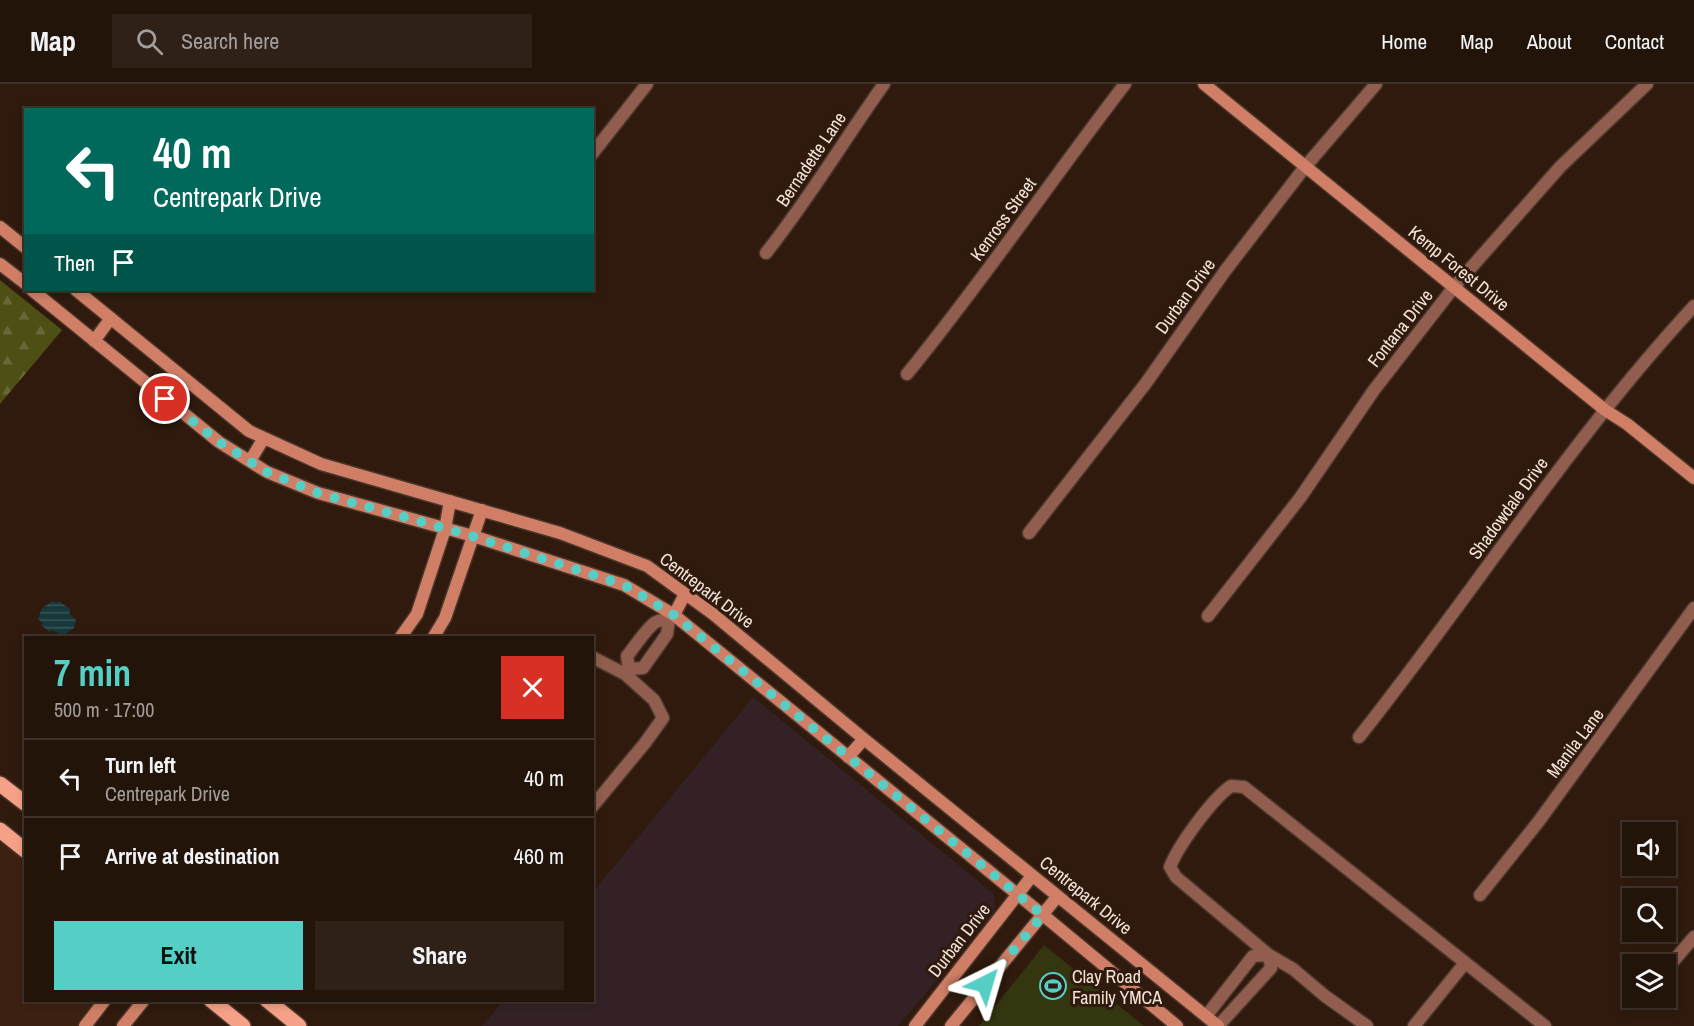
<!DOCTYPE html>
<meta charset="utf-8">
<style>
:root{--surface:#23140a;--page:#2f2118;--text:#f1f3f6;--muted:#a39e9c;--line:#40332b;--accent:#55cec6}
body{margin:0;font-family:"Archivo Narrow",sans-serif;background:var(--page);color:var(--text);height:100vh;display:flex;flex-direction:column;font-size:22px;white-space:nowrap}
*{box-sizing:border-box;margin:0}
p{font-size:20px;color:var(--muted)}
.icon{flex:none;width:33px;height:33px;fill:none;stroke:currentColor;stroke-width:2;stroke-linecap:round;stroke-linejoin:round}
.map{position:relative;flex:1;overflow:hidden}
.drawer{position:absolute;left:24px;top:552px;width:570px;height:366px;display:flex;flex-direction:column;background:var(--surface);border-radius:0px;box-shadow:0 3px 9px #0003,0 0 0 2px var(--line)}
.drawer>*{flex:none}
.banner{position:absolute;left:24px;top:24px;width:570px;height:183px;border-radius:0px;box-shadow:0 3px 9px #0003,0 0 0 2px var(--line);background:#00695c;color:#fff;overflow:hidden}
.buttons{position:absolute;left:1622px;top:738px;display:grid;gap:12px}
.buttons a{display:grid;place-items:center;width:54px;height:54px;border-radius:0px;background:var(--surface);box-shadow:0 3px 9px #0003,0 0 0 2px var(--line);font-size:30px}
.pin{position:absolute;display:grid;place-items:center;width:51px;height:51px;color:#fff;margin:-26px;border:3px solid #fff;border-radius:50%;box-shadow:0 2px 6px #0007}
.me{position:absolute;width:66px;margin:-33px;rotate:40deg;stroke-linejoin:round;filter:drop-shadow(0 0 4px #0008)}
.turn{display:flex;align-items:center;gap:21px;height:126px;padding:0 30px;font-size:27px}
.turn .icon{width:78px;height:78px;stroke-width:2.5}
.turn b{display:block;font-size:42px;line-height:51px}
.then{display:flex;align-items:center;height:57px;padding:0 30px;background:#0003;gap:12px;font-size:22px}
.round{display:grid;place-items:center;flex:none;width:63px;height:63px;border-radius:0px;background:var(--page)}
.summary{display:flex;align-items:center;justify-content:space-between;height:102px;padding:0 30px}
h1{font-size:36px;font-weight:700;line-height:45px;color:var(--accent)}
.cta{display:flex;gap:12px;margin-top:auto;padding:12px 30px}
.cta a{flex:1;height:69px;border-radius:0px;background:var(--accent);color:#111;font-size:24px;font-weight:700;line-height:69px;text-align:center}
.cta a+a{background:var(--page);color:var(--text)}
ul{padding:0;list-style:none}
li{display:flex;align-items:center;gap:18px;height:78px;padding:0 30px;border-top:2px solid var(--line)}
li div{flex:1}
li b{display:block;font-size:22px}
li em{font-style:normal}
header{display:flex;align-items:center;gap:36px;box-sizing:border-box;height:84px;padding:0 30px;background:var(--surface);border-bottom:2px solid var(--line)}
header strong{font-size:28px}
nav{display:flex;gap:33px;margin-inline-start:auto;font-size:21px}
.search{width:420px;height:54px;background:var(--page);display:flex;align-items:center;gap:15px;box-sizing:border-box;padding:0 21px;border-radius:0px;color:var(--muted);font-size:22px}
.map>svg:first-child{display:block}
.commercial{fill:#332126}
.built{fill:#3c2111}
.green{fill:#343610}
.forest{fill:url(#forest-firs)}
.water{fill:url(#water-rules)}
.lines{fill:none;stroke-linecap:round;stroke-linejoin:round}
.street-casing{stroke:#4a362a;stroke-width:15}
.secondary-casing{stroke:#4a362a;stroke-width:15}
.primary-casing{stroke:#4a362a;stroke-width:18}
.street{stroke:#905d4e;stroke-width:12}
.secondary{stroke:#d07f66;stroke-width:12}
.primary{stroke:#f5a187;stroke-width:15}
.route{stroke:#55cec6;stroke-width:10;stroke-dasharray:0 18}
.labels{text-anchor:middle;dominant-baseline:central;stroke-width:6;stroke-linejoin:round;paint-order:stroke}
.street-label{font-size:18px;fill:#f2e3da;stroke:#2f1a0d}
.poi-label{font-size:18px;fill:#f2e3da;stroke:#2f1a0d;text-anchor:start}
</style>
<header>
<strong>Map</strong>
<div class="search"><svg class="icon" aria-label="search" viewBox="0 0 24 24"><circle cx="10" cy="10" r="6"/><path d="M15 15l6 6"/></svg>Search here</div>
<nav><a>Home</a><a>Map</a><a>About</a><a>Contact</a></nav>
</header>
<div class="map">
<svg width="1694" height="942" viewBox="0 0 1694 942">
<defs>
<pattern id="forest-firs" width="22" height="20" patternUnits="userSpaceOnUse" patternTransform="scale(1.5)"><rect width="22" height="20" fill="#4d4f15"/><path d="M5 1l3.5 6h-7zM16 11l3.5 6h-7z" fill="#676836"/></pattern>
<pattern id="water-rules" width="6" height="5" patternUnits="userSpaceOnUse" patternTransform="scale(1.5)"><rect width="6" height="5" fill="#18393c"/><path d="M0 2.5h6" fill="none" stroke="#3a5658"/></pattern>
</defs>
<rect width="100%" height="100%" fill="#2f1a0d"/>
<path class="commercial" d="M 753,613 L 994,810 L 995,827 L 898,942 L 482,942 L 503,917 L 592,916 L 593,808 Z"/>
<path class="built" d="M 0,746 L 25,767 L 26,916 L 105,917 L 85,942 L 0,942 Z"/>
<path class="green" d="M 1044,861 L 1144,942 L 979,942 Z"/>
<path class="forest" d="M 0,196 L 62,246 L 0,320 Z"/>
<path class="water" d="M 53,517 L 57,519 L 59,517 L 71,526 L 69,529 L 76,536 L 74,544 L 63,552 L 52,546 L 50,548 L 41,541 L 43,539 L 38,535 L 42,524 Z"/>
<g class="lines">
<defs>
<path id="street" d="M 592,70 L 647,0
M 766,169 C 809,115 844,56 884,0
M 907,290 C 984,196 1051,96 1125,0
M 1029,449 L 1146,299 L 1225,187 L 1305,83 L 1376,0
M 1208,532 L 1300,414 L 1374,306 L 1454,203 L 1560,83 L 1647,0
M 592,573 L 625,590 L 654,616 L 663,634 L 645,659 L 592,723
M 629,585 L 643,584 L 667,550 L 669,536
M 625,590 L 629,585 L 627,572 C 634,564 647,543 656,538 C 662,535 668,537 674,531
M 1359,653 C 1472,511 1570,356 1694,222
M 1480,811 L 1539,737 L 1694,524
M 1665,887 L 1694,853
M 1207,931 L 1253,872 L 1269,871
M 1219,941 L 1271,884 L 1269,871
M 1367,942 L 1325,912 L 1293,885 L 1269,871 L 1176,793 L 1170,783 C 1178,762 1212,715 1231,702 L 1244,703 L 1545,942
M 1414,942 L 1465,879"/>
<path id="secondary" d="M 1204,0 L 1605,326 L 1627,340 L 1694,394
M 0,143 L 26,164
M 0,180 L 26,200
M 32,206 L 219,358 L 267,388 L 318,409 L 473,452 L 624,501 L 674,531 L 1043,831 L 1177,942
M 76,206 L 249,347 L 321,380 L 560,449 L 647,482 L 713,530 L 864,655 L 1218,942
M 94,257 L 111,234
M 250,377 L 264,354
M 674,531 L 685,510
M 400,554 L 417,530 L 445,445 L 450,417
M 433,554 L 445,534 L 482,426
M 848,673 L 864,655
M 85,942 L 105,916
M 123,942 L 144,916
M 915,942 L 1032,792
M 951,942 L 1057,813"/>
<path id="primary" d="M 0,700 L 26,720
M 0,746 L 26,767
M 211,916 L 243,942
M 267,916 L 299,942"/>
</defs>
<use href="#street" class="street-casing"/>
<use href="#secondary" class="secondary-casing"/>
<use href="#primary" class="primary-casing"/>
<use href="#street" class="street"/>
<use href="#secondary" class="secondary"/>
<use href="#primary" class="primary"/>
</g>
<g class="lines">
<path class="route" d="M 165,315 L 219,358 L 267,388 L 318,409 L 472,452 L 624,501 L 674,531 L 1043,831 L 985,900"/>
</g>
<defs>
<symbol id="stadium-ring" viewBox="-11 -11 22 22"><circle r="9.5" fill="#2f1a0d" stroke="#55cec6" stroke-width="1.5"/><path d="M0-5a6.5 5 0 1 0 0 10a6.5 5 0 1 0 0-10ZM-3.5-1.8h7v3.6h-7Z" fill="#55cec6"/></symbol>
</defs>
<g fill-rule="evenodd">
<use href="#stadium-ring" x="1038" y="887" width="30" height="30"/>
</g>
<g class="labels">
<g class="street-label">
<text transform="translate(811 75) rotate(-56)">Bernadette Lane</text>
<text transform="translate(1003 135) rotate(-54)">Kenross Street</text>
<text transform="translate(1459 184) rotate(39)">Kemp Forest Drive</text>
<text transform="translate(1185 212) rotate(-54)">Durban Drive</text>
<text transform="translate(1400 244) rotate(-52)">Fontana Drive</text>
<text transform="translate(1508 424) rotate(-54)">Shadowdale Drive</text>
<text transform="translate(707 506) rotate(37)">Centrepark Drive</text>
<text transform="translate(1575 659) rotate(-53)">Manila Lane</text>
<text transform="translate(1086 811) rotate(39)">Centrepark Drive</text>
<text transform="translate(959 856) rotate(-52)">Durban Drive</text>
</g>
<g class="poi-label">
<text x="1072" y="892">Clay Road<tspan x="1072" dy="21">Family YMCA</tspan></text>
</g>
</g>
</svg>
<div class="buttons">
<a><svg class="icon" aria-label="sound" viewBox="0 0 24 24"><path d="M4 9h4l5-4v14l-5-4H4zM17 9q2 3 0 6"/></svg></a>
<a><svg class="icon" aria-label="search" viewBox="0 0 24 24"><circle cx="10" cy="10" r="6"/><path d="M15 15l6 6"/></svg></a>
<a><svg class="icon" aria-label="layers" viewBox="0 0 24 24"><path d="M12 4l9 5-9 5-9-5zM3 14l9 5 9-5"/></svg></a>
</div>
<div class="pin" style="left:165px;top:315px;background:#d93025"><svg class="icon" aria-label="arrive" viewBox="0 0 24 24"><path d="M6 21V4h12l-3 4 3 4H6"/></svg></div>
<svg class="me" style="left:985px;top:900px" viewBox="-20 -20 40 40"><path d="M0-17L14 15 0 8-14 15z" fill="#55cec6" stroke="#fff" stroke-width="4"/></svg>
<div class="banner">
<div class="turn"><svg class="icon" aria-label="left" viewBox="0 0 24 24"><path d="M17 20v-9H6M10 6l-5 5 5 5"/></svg><div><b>40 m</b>Centrepark Drive</div></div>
<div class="then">Then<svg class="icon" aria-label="arrive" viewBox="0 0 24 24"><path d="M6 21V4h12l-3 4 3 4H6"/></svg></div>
</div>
<section class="drawer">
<div class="summary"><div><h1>7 min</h1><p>500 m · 17:00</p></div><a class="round" style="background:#d93025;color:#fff"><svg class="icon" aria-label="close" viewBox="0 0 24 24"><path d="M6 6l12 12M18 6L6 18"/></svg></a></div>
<ul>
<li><svg class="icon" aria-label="left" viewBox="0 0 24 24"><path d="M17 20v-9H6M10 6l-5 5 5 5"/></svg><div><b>Turn left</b><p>Centrepark Drive</p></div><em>40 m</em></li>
<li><svg class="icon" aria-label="arrive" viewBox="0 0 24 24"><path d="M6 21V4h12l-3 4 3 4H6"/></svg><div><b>Arrive at destination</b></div><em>460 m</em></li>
</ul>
<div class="cta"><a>Exit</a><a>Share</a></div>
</section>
</div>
